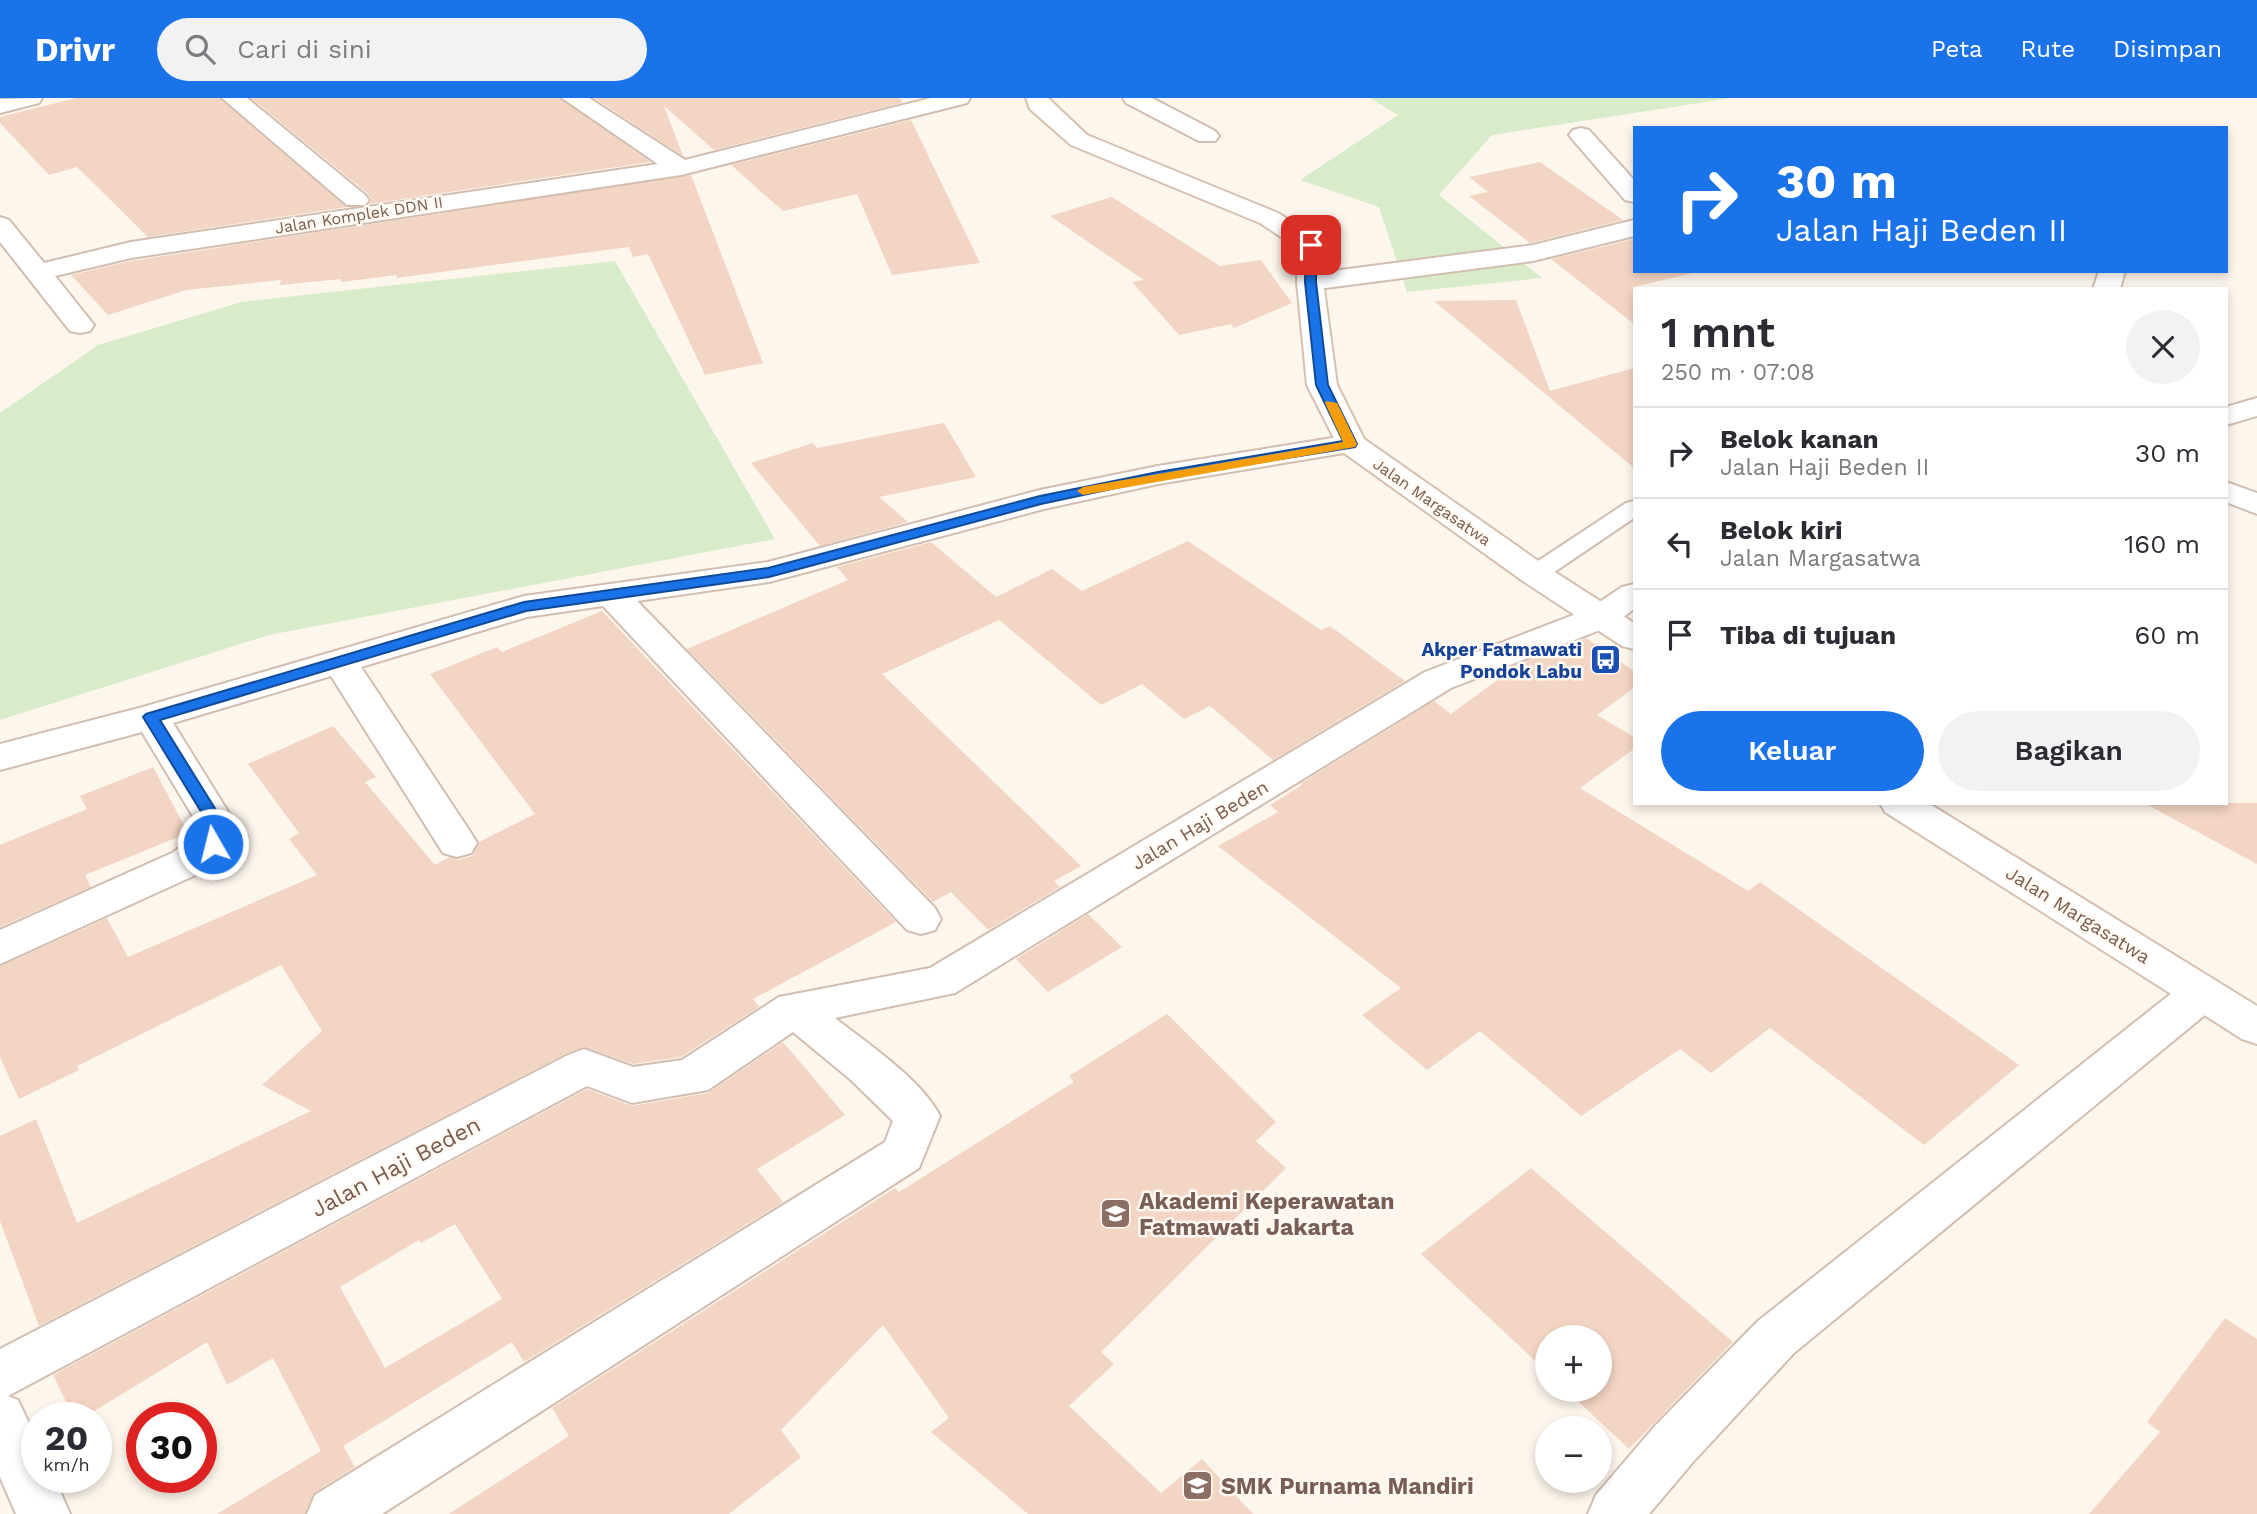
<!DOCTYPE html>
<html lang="id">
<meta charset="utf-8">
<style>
:root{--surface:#fff;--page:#f2f2f3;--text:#2b2b33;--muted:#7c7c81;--line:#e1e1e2;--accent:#1a73e8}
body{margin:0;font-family:"Work Sans",sans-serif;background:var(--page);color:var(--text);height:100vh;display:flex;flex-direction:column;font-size:26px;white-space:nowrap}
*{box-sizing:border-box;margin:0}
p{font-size:23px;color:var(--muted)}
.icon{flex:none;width:38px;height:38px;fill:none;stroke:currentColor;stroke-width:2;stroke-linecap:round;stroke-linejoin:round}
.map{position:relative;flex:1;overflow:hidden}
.details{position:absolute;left:1633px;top:189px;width:595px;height:518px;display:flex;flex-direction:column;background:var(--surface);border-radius:0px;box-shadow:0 4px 10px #0003}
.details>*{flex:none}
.hud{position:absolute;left:1633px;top:28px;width:595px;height:147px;border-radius:0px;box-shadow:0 4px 10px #0003;background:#1a73e8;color:#fff;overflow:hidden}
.buttons{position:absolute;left:1535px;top:1227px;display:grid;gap:14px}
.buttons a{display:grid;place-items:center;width:77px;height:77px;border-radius:50%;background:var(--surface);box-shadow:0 4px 10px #0003;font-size:35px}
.speed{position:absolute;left:21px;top:1304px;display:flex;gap:14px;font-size:35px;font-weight:700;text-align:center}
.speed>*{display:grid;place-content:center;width:91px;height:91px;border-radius:50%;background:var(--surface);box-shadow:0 4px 10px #0003;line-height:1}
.speed small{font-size:18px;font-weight:400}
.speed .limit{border:10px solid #d22;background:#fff;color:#111}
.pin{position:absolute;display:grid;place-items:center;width:60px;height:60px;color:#fff;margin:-30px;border-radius:14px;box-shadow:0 4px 10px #0006}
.me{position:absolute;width:77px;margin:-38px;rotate:352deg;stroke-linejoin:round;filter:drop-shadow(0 0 5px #0008)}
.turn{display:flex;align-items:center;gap:24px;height:147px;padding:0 28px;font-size:32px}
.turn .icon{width:91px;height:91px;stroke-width:2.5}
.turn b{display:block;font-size:49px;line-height:60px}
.round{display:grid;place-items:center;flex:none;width:74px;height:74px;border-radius:37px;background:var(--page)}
.head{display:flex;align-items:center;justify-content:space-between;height:119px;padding:0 28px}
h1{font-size:42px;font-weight:600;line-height:52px}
.cta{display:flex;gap:14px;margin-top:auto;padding:14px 28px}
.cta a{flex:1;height:80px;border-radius:42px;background:var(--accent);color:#fff;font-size:28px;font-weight:600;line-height:80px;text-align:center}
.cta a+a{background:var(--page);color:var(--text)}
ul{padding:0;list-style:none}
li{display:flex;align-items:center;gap:21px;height:91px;padding:0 28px;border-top:2px solid var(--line)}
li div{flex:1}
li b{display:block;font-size:26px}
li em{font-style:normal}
header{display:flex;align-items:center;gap:42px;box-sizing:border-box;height:98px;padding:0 35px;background:var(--accent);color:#fff}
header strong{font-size:33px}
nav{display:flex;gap:38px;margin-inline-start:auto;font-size:24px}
.search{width:490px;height:63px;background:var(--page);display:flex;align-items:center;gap:18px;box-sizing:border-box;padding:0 24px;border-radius:38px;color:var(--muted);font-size:26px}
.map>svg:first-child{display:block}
.green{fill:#d8ecc9}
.building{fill:#f3d5c3;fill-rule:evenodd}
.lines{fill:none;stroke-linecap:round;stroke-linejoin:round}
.lane-casing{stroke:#d1beb0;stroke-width:4}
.street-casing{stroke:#d1beb0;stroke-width:4}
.secondary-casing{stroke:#d6c0b0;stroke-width:4}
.lane{fill:#fff;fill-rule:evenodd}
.street{fill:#fff;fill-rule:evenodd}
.secondary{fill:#fff;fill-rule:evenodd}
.route{fill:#1a73e8;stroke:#114b97;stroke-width:2}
.slow{fill:#f59e0b}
.labels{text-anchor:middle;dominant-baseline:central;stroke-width:5;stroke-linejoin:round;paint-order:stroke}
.far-street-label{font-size:16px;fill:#7a5c4d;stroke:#fffaf3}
.transit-label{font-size:19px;font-weight:bold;fill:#164399;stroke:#fffaf3;text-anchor:end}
.street-label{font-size:19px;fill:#7a5c4d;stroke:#fffaf3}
.near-street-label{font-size:23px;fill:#7a5c4d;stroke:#fffaf3}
.near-education-label{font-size:23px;font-weight:bold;fill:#785e54;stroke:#fffaf3;text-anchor:start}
</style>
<header>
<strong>Drivr</strong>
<div class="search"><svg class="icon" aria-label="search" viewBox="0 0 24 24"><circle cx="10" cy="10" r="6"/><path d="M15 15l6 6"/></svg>Cari di sini</div>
<nav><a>Peta</a><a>Rute</a><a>Disimpan</a></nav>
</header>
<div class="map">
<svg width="2257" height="1416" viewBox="0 0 2257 1416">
<rect width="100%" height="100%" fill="#fdf6ec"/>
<path class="green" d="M 1370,0 L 1731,0 L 1492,37 L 1439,97 L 1542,180 L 1407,194 L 1379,109 L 1300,82 L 1398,17 Z
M 615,163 L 775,441 L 269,537 L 0,622 L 0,315 L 98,247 L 241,204 Z"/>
<path class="building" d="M 76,0 L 219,0 L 347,109 L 148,139 L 77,69 L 49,77 L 0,25 L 0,19 Z
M 251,0 L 559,0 L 651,64 L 369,106 L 372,102 L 367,95 Z
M 594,0 L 900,0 L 902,5 L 714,52 L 664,8 L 683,58 Z
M 911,22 L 980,165 L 892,177 L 857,96 L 783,113 L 731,67 Z
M 1540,64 L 1623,122 L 1530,145 L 1469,98 L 1488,94 L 1469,79 Z
M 691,77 L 763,265 L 705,277 L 648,156 L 633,159 L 629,149 L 396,180 L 397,177 L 341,184 L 341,181 L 280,187 L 281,182 L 186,192 L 108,217 L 71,177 L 131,163 Z
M 1112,99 L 1220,168 L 1261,162 L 1292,205 L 1234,230 L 1231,226 L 1179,237 L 1132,184 L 1144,182 L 1050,118 Z
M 1634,141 L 1634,173 L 1696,174 L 1634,189 L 1634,226 L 1551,161 Z
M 1516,202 L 1550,293 L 1634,270 L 1634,370 L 1434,203 Z
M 944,325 L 976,379 L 879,399 L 908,424 L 820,448 L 751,365 L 813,345 L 817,350 Z
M 1188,443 L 1321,532 L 1330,528 L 1405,583 L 1273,662 L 1210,608 L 1184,621 L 1142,586 L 1101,607 L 999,522 L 882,576 L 1081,768 L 1054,783 L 1060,789 L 988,832 L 951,794 L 933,804 L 687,551 L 848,482 L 837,469 L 931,444 L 996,499 L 1052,471 L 1082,493 Z
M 602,513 L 896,824 L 753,901 L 759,909 L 681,959 L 633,966 L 585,949 L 567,955 L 39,1228 L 0,1123 L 0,1038 L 36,1021 L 77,1125 L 311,1013 L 262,987 L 322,933 L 281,867 L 77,968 L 79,972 L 19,1001 L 0,959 L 0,868 L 107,820 L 128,859 L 317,777 L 289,741 L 299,735 L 248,666 L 333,628 L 376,679 L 365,684 L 435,767 L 449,759 L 458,762 L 472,758 L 479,744 L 535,716 L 430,576 L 497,549 L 502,554 Z
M 1586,540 L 1634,573 L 1634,590 L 1597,617 L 1634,639 L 1634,651 L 1580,690 L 1748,793 L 1760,784 L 2019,967 L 1924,1047 L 1770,930 L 1711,975 L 1680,951 L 1581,1018 L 1480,933 L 1427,972 L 1362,917 L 1401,890 L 1218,748 L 1278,714 L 1270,707 L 1302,687 L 1300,686 L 1434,603 L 1451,616 L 1519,566 Z
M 153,669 L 188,735 L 85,777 L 91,789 L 0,829 L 0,747 L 87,711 L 80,698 Z
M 2144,705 L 2257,705 L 2257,766 Z
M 1088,816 L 1122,849 L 1048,894 L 1016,861 Z
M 1167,916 L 1276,1024 L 1256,1043 L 1286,1070 L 1101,1254 L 1114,1266 L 1069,1308 L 1161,1395 L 1202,1361 L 1253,1416 L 1028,1416 L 931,1334 L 949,1320 L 883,1227 L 781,1332 L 801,1359 L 729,1416 L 449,1416 L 569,1338 L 552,1310 L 895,1090 L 899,1094 L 1074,984 L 1069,978 Z
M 783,944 L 845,1017 L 757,1071 L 783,1104 L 524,1264 L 512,1244 L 343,1348 L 355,1369 L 314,1395 L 305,1416 L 217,1416 L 321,1353 L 273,1260 L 227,1287 L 207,1244 L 83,1320 L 74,1320 L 53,1277 L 587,991 L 632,1008 L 708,995 ZM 455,1126 L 502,1201 L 385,1270 L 340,1189 L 419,1142 L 421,1145 Z
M 1531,1070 L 1733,1244 L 1629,1351 L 1566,1292 L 1600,1292 L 1600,1239 L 1547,1239 L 1547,1274 L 1421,1156 Z
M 2225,1220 L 2257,1241 L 2257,1416 L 2089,1416 L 2160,1334 L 2147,1324 Z"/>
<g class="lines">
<defs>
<path id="lane" d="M 1634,403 L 1634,420 L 1544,481 L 1526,481 L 1523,476 L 1526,471 L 1626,405 Z"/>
<path id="street" d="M 42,0 L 39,5 L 0,15 L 0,1 Z
M 222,0 L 247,0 L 365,97 L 369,102 L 365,107 L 347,107 Z
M 562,0 L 589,0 L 685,62 L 931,0 L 970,0 L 967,5 L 681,77 L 131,160 L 55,178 L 94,227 L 90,233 L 80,235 L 70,233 L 0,144 L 0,119 L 9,122 L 44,165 L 131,144 L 658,66 Z
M 1123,0 L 1152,0 L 1215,33 L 1219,38 L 1215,43 L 1199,43 L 1126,5 Z
M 1581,30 L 1589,32 L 1634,82 L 1634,104 L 1625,102 L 1573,42 L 1569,37 L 1573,32 Z
M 1634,122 L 1634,138 L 1533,163 L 1310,192 L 1300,190 L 1297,184 L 1300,178 L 1310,176 L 1533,147 Z
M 2099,173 L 2125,173 L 2120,191 L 2093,191 Z
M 2257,300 L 2257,318 L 2226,327 L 2226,309 Z
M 1351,337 L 1362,340 L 1366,346 L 1362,352 L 1158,386 L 1044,411 L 769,484 L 637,503 L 935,810 L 941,821 L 935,832 L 921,836 L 907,832 L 603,508 L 527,519 L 361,569 L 471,735 L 477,745 L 471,755 L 457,759 L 443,755 L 331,578 L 173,625 L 235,725 L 233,746 L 227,756 L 200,775 L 0,866 L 0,832 L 172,755 L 194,739 L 197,725 L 142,634 L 0,672 L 0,646 L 143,609 L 524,498 L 768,464 L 1040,392 L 1158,368 Z
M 2226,384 L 2257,395 L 2257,416 L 2226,404 Z
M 1634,486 L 1634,511 L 1613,527 L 1451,590 L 955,895 L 835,920 C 868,946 921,981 940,1018 L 919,1070 L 382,1416 L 307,1416 L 315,1397 L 885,1044 L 893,1023 L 851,982 L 793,934 L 708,992 L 632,1005 L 587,988 L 8,1298 L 18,1302 L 37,1342 L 37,1379 L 54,1379 L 70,1416 L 16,1416 L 0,1379 L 0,1251 L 568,957 L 584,951 L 633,969 L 682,962 L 779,899 L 930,870 L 1425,574 L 1589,511 L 1622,489 Z
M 2202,879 L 2217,883 L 2223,895 L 2217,907 L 1794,1255 L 1693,1364 L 1649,1416 L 1588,1416 L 1596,1397 L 1655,1328 L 1758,1223 L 2187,883 Z"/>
<path id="secondary" d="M 1026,0 L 1048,0 L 1087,37 L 1278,115 L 1320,141 L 1324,147 L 1323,184 L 1337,287 L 1364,341 L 1547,469 L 1634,525 L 1634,551 L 1622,548 L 1523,483 L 1340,352 L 1307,287 L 1297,184 L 1298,150 L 1260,125 L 1071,47 L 1030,11 Z
M 1880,705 L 1928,705 L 2257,908 L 2257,946 L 2242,941 L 1885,714 Z"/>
</defs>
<use href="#lane" class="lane-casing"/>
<use href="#street" class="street-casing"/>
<use href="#secondary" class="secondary-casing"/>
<use href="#lane" class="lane"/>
<use href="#street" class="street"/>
<use href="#secondary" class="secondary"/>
</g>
<path class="route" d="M 1311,144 L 1316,147 L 1316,184 L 1328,287 L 1357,346 L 1355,349 L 1158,381 L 1041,406 L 769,479 L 526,513 L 160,622 L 224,725 L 221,746 L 213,751 L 205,746 L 208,725 L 143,619 L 146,616 L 524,504 L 768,470 L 1040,398 L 1158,374 L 1343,343 L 1316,287 L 1305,184 L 1306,147 Z"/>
<path class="slow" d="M 1326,303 L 1337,305 L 1357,346 L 1355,349 L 1083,397 L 1077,393 L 1083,389 L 1343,344 L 1325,305 Z"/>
<defs>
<symbol id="bus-square" viewBox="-11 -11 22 22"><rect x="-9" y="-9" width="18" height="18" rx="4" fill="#1a4fb4" stroke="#fffaf3"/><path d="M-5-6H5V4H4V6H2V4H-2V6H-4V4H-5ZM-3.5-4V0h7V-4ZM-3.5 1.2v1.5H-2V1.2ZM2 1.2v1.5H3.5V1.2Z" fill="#fff"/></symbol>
<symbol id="university-square" viewBox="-11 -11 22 22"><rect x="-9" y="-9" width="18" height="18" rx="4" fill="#8d6e63" stroke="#fffaf3"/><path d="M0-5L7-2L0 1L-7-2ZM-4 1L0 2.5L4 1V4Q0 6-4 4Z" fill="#fff"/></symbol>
<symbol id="school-square" viewBox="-11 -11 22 22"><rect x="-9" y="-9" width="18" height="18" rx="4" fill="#8d6e63" stroke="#fffaf3"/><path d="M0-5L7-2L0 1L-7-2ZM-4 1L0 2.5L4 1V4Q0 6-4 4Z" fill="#fff"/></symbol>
</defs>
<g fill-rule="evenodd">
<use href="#bus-square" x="1588" y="544" width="35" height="35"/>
<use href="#university-square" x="1098" y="1098" width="35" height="35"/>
<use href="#school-square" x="1180" y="1370" width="35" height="35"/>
</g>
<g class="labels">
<g class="far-street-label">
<text transform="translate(359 117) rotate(-9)">Jalan Komplek DDN II</text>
<text transform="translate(1432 404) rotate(35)">Jalan Margasatwa</text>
</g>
<g class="transit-label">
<text x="1582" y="551">Akper Fatmawati<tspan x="1582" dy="22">Pondok Labu</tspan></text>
</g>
<g class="street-label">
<text transform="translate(1200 727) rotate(-31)">Jalan Haji Beden</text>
<text transform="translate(2078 817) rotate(32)">Jalan Margasatwa</text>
</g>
<g class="near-street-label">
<text transform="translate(396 1069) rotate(-28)">Jalan Haji Beden</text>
</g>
<g class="near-education-label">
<text x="1139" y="1103">Akademi Keperawatan<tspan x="1139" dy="26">Fatmawati Jakarta</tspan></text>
<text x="1221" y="1388">SMK Purnama Mandiri</text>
</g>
</g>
</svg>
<div class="buttons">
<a>+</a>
<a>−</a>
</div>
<div class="speed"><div>20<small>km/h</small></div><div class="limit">30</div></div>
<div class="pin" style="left:1311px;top:147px;background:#d93025"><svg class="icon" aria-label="arrive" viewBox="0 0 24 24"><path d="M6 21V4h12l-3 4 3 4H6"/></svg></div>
<svg class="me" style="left:213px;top:746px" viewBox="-20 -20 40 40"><circle r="17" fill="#1a73e8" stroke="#fff" stroke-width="3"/><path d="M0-11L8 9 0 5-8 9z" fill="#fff"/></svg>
<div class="hud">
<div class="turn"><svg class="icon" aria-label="right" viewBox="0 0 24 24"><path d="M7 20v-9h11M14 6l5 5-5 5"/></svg><div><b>30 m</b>Jalan Haji Beden II</div></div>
</div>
<section class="details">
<div class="head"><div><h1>1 mnt</h1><p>250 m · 07:08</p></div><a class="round"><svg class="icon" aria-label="close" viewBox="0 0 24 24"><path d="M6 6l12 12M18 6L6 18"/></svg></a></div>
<ul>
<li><svg class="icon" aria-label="right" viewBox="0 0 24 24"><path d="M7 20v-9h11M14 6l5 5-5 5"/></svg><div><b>Belok kanan</b><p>Jalan Haji Beden II</p></div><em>30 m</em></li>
<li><svg class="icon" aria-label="left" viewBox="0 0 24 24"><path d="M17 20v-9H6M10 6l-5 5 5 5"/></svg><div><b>Belok kiri</b><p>Jalan Margasatwa</p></div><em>160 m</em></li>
<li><svg class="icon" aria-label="arrive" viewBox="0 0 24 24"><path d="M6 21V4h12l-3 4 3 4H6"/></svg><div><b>Tiba di tujuan</b></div><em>60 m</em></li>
</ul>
<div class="cta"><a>Keluar</a><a>Bagikan</a></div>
</section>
</div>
